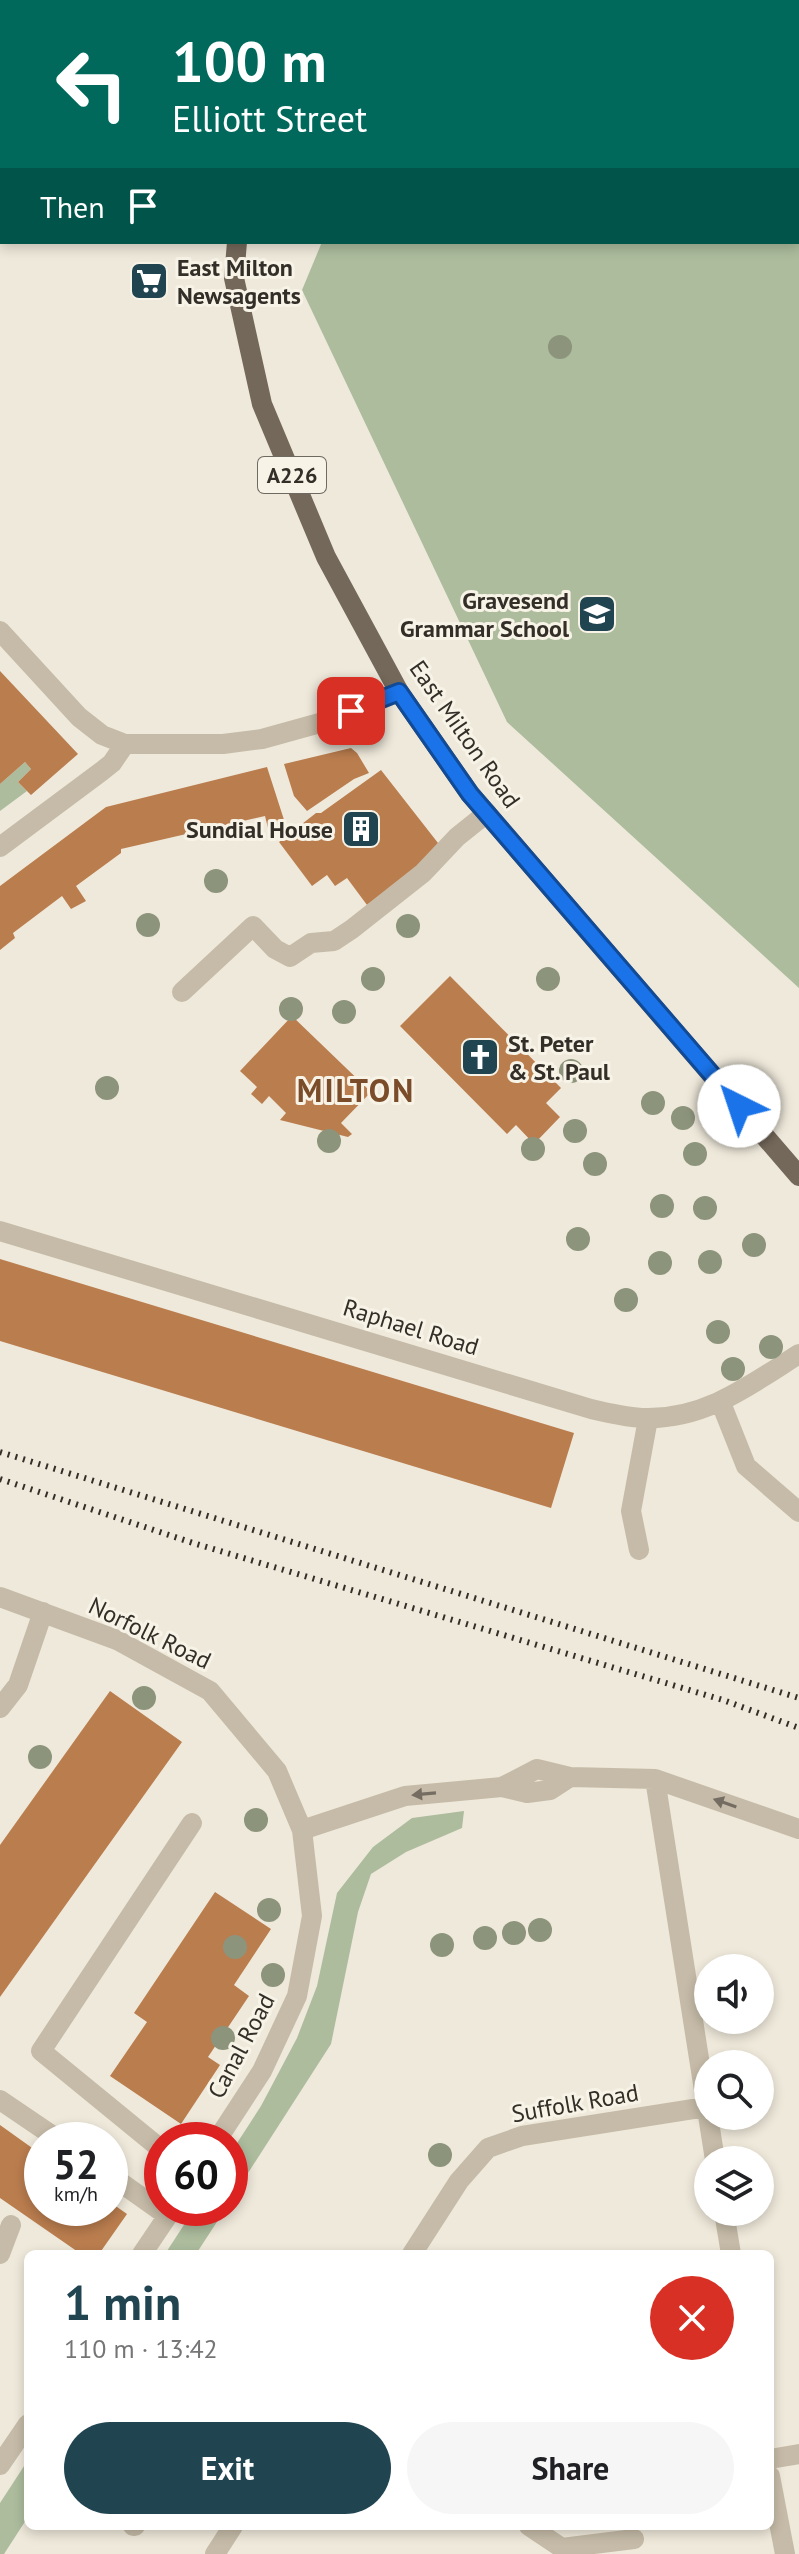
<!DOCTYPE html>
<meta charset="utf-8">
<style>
:root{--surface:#fff;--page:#f6f6f6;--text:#202124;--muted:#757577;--accent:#214451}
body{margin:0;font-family:"PT Sans",sans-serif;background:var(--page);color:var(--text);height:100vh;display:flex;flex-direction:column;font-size:30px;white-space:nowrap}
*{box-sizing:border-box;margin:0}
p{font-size:26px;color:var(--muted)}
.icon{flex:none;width:44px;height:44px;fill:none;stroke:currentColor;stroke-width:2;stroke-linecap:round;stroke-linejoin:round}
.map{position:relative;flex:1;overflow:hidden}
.side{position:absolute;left:24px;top:2250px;width:750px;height:280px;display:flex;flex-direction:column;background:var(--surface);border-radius:12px;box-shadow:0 4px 12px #0003}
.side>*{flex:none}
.hud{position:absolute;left:0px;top:0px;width:800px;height:244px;box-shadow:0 4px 12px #0003;background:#00695c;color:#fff;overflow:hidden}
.buttons{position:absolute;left:694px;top:1954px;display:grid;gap:16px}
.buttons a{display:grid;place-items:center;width:80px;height:80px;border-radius:50%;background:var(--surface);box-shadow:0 4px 12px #0003;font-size:40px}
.speed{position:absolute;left:24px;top:2122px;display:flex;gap:16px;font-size:40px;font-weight:700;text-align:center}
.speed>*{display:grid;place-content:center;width:104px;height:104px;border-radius:50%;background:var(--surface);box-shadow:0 4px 12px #0003;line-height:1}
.speed small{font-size:20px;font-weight:400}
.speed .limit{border:12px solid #d22;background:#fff;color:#111}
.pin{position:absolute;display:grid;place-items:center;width:68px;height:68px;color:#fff;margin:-34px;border-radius:16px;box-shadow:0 4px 12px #0006}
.me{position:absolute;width:88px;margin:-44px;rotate:319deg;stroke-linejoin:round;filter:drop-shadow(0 0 6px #0008)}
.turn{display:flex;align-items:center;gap:28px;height:168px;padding:0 40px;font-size:36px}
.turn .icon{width:104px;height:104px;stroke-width:2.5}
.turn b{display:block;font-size:56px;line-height:68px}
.then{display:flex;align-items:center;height:76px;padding:0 40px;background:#0003;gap:16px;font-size:30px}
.round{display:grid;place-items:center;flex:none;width:84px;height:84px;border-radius:42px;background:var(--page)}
.head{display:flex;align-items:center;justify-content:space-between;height:136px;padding:0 40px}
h1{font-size:48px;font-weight:800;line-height:60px;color:var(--accent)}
.primary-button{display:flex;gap:16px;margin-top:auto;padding:16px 40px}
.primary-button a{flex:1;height:92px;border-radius:48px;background:var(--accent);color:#fff;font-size:32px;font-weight:800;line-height:92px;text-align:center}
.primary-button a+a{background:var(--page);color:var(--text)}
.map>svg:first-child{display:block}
.green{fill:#acbc9d}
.building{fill:#ba7d4e}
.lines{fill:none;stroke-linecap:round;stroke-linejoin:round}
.minor{stroke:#c6bba8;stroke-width:20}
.major{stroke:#74685a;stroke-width:20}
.rail{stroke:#332e28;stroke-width:6;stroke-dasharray:2 6;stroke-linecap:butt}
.tree{fill:#8d947c}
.oneway{fill:#756d62}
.route-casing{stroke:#114b97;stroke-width:20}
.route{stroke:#1a73e8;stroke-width:14}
.labels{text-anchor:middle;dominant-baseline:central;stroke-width:6;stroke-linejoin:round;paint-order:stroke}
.shield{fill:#f7f3e7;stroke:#6e6961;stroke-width:2}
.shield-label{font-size:22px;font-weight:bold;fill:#332e28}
.poi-label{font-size:24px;font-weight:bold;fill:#332e28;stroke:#f7f3e7;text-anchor:start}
.street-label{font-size:24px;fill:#332e28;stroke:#f7f3e7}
.district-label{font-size:32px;font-weight:bold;letter-spacing:2px;fill:#7b4c29;stroke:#f7f3e7}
</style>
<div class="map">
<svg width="799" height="2554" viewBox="0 0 799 2554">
<rect width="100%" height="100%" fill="#efe9db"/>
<path class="green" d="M 422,0 L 799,0 L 799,988 L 507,722 L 302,290 L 322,242 L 798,242 L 798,2 L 422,2 Z
M 25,762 L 31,769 L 18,782 L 27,791 L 0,811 L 0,784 Z
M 464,1811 L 462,1828 L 406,1852 L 371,1874 L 358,1912 L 331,2044 L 230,2201 L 230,2154 L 261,2106 L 297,2038 L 317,1986 L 337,1893 L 373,1847 L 412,1818 Z
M 195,2208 L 226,2208 L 196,2254 L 165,2254 Z
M 28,2460 L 28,2517 L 4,2554 L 0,2554 L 0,2503 Z"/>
<path class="building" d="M 0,671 L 78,754 L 31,795 L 18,782 L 31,769 L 25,762 L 0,784 Z
M 351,748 L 357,753 L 369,773 L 354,779 L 307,811 L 294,796 L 284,764 Z
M 267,767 L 286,826 L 279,833 L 270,836 L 265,816 L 121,849 L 121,853 L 76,886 L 86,901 L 71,909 L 62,896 L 13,933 L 15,938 L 0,950 L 0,886 L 106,807 Z
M 381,770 L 438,843 L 438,853 L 367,905 L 347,878 L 335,886 L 327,875 L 312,886 L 279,842 L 316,813 L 321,813 Z
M 450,976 L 561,1088 L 546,1103 L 560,1117 L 534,1144 L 516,1125 L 507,1134 L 400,1026 Z
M 292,1016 L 371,1092 L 341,1123 L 352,1134 L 348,1137 L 280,1120 L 286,1113 L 269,1096 L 262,1104 L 251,1094 L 257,1087 L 240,1071 Z
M 0,1259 L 574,1433 L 551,1508 L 0,1341 Z
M 110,1691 L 182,1742 L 0,1997 L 0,1845 Z
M 215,1892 L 271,1929 L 234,1985 L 249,1996 L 208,2057 L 220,2065 L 181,2124 L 110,2076 L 147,2022 L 134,2013 Z
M 0,2125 L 42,2155 L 42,2208 L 110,2208 L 110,2202 L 127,2214 L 99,2254 L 81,2254 L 0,2198 Z"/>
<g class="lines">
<path class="minor" d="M 0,21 L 2,22
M 0,187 L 2,186
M 0,631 L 79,717 L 102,735 L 125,744 L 223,744 L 262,739 L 327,721 L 399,692
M 0,847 L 102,771 L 112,763 L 125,744
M 182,992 L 253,926 L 275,949 L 290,957 L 311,943 L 334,941 L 352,929 L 423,873 L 457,837 L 487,813
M 0,1231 L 591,1409 C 609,1413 628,1418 646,1418 C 706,1419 750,1385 799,1354
M 721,1403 L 746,1466 L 799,1512
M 639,1550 L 631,1511 L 648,1419
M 0,1597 L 117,1640 L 210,1691 L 277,1771 L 302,1830 L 312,1916 L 297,1996 L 262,2071 L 217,2140
M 0,1708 L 18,1685 L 43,1612
M 655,1779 L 715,2160
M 502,1787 L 537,1769 L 570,1777 L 655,1779 L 799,1829
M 302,1830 L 405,1796 L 502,1787 L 527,1793 L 550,1790 L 570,1777
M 0,2100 L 59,2140
M 162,2150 L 41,2051 L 192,1823
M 110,2175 L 168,2216
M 724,2212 L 731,2254
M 0,2254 L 11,2225
M 142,2254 L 173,2208
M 412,2254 L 459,2181 L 488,2148 L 522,2136 L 706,2107
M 770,2459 L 799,2454
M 0,2465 L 28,2424
M 770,2476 L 785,2554
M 133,2526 L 135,2526
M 529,2526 L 562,2548
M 215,2554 L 233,2526
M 564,2554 L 562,2548 L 634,2539"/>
<path class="major" d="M 328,2 L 329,0
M 237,242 L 234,278 L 262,404 L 326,557 L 399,692 L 470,794 L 799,1176"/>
<path class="rail" d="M 0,1452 L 799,1698
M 0,1479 L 193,1543 L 723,1700 L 799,1728"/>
</g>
<g class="tree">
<circle cx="560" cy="347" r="12"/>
<circle cx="216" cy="881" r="12"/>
<circle cx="148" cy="925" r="12"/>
<circle cx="408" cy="926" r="12"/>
<circle cx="373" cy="979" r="12"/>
<circle cx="548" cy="979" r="12"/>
<circle cx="291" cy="1009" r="12"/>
<circle cx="344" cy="1012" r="12"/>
<circle cx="571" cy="1071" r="12"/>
<circle cx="107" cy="1088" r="12"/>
<circle cx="653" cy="1103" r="12"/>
<circle cx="683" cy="1118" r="12"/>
<circle cx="575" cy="1131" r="12"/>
<circle cx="329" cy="1141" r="12"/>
<circle cx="533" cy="1149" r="12"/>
<circle cx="695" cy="1154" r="12"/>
<circle cx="595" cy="1164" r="12"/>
<circle cx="662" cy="1206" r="12"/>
<circle cx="705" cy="1208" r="12"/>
<circle cx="578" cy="1239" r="12"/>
<circle cx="754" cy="1245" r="12"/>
<circle cx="710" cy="1262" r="12"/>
<circle cx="660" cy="1263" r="12"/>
<circle cx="626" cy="1300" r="12"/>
<circle cx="718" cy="1332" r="12"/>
<circle cx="771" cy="1347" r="12"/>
<circle cx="733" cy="1369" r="12"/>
<circle cx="144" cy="1698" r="12"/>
<circle cx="40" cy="1757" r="12"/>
<circle cx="256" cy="1820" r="12"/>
<circle cx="269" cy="1910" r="12"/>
<circle cx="540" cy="1930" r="12"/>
<circle cx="514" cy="1933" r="12"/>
<circle cx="485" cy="1938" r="12"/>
<circle cx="442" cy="1945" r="12"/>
<circle cx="235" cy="1947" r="12"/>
<circle cx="273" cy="1975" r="12"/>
<circle cx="223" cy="2038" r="12"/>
<circle cx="440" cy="2155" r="12"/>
</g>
<defs><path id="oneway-solid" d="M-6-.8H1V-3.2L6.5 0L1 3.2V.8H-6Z" transform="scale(2)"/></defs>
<g class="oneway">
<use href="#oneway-solid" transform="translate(424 1794) rotate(175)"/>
<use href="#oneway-solid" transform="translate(725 1803) rotate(-161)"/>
</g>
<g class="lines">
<defs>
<path id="route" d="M 351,711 L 399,692 L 470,794 L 739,1106"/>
</defs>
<use href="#route" class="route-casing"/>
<use href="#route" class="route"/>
</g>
<defs>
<symbol id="supermarket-square" viewBox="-11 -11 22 22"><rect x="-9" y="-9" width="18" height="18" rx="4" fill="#214451" stroke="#f7f3e7"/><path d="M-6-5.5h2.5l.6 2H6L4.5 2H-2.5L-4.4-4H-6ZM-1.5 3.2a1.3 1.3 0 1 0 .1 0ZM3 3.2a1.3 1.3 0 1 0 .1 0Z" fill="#fff"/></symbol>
<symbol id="school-square" viewBox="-11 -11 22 22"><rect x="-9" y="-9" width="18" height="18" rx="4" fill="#214451" stroke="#f7f3e7"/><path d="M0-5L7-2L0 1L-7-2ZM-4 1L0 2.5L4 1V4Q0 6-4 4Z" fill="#fff"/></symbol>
<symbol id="building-square" viewBox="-11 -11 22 22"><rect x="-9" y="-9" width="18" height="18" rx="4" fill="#214451" stroke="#f7f3e7"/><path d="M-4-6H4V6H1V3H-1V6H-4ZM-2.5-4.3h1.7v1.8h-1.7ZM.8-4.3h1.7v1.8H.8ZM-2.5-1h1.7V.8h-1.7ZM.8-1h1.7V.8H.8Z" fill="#fff"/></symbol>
<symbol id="church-square" viewBox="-11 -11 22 22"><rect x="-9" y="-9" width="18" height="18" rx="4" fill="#214451" stroke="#f7f3e7"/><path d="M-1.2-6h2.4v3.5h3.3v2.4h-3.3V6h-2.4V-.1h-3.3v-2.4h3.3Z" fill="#fff"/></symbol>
</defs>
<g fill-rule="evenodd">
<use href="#supermarket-square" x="127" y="259" width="44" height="44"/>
<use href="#school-square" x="575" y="592" width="44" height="44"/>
<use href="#building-square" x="339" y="807" width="44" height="44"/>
<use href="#church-square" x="458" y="1035" width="44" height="44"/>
</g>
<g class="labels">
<rect class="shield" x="258" y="457" width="68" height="36" rx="6"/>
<g class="shield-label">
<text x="292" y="475">A226</text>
</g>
<g class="poi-label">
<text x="177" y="267">East Milton<tspan x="177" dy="28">Newsagents</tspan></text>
<text x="569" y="600" text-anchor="end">Gravesend<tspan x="569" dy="28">Grammar School</tspan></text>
<text x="333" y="829" text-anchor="end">Sundial House</text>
<text x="508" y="1043">St. Peter<tspan x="508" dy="28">&amp; St. Paul</tspan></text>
</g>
<g class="street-label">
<text transform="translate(465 734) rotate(55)">East Milton Road</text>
<text transform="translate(411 1327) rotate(17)">Raphael Road</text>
<text transform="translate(150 1633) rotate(26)">Norfolk Road</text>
<text transform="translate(241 2046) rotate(-62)">Canal Road</text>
<text transform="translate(575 2103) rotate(-10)">Suffolk Road</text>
</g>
<g class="district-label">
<text x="356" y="1090">MILTON</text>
</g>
</g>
</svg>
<div class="buttons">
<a><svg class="icon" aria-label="sound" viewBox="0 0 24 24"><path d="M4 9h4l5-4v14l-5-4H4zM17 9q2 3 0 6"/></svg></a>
<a><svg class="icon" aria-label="search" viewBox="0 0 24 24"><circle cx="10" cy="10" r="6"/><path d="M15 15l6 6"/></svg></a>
<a><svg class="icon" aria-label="layers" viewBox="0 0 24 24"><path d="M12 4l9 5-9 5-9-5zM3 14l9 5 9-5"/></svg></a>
</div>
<div class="speed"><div>52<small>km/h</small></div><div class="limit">60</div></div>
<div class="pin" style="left:351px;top:711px;background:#d93025"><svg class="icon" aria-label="arrive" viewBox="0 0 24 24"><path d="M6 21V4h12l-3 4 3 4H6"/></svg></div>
<svg class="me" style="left:739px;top:1106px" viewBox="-20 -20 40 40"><circle r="19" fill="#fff"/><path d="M0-13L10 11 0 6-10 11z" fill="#1a73e8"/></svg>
<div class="hud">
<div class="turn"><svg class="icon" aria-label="left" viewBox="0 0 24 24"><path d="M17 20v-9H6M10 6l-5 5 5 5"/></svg><div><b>100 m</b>Elliott Street</div></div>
<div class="then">Then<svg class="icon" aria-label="arrive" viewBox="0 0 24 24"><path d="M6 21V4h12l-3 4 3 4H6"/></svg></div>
</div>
<section class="side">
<div class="head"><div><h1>1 min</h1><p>110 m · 13:42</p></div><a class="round" style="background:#d93025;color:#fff"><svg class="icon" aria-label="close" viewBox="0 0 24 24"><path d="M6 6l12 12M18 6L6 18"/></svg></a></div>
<div class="primary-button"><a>Exit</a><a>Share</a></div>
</section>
</div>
